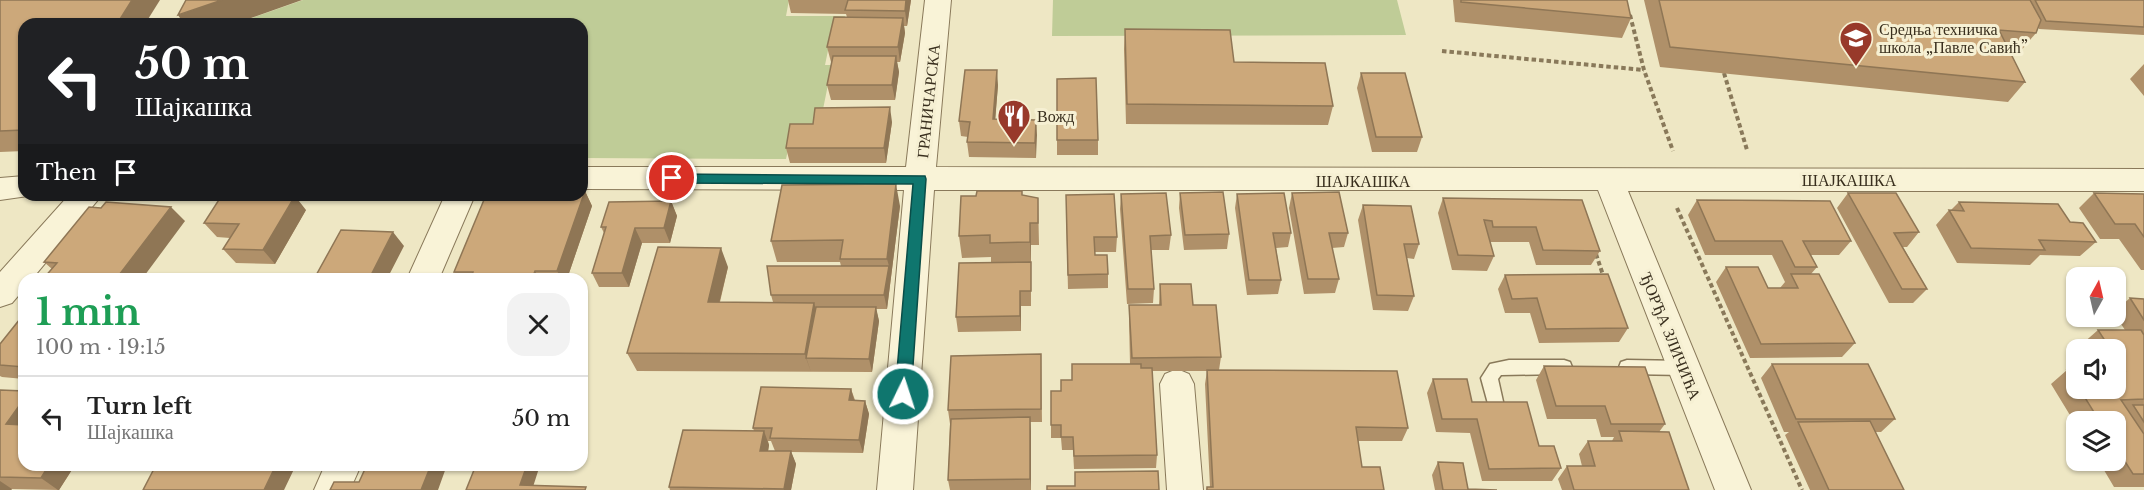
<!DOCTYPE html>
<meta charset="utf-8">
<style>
:root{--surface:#fff;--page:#f2f2f2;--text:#222;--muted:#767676;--line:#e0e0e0}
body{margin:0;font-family:"Libre Baskerville",serif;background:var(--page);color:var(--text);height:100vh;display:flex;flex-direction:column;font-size:22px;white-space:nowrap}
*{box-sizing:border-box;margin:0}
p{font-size:20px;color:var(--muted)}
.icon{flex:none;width:33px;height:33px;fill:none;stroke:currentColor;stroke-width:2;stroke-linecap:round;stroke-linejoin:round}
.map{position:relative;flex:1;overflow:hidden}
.drawer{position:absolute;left:18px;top:273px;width:570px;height:198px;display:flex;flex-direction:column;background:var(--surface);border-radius:18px;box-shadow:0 2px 4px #0004}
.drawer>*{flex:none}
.guide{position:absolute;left:18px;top:18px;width:570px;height:183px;border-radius:18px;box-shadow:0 2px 4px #0004;background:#202124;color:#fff;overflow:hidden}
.needle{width:39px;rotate:8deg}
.controls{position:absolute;left:2066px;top:267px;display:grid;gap:12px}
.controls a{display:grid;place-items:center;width:60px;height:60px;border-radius:12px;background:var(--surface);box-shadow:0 2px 4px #0004;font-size:30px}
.pin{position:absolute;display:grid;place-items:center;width:51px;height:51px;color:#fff;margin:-26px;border:3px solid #fff;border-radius:50%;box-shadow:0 2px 6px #0007}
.me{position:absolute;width:66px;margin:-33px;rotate:4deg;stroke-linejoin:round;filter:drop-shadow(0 0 4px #0008)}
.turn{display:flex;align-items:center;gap:21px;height:126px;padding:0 18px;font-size:27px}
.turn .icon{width:78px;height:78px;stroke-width:2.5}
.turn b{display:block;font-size:42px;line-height:51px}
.then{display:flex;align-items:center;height:57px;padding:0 18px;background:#0003;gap:12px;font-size:22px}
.round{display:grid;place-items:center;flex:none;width:63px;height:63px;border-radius:18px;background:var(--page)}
.headline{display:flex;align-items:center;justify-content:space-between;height:102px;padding:0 18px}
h1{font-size:36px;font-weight:800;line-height:45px;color:#1e9e55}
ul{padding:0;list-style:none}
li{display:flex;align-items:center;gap:18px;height:84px;padding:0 18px;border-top:2px solid var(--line)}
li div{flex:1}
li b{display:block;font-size:22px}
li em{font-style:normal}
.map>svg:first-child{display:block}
.green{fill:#bfcc97}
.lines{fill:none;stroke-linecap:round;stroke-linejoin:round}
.lane-casing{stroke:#89795a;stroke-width:3}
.street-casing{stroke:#89795a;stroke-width:2}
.path{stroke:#89795a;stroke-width:4;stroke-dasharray:4.5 3;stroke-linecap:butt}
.lane{fill:#f9f3d7;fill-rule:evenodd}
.street{fill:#f9f3d7;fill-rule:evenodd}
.wall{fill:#af9069;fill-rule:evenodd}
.shaded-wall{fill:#8f7655}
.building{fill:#cca87a;stroke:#8f7655;stroke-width:1.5}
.route{fill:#0f766e;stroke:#0a4d48;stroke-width:1.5}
.labels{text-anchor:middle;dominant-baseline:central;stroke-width:6;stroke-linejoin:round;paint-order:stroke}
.poi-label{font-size:16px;fill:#392f1e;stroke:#f6f0d3;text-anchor:start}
.street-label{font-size:16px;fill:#392f1e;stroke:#f6f0d3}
</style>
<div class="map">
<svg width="2144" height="490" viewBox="0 0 2144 490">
<rect width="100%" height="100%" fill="#eee7c4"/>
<path class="green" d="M 303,0 L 789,0 L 786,16 L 845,16 L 842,31 L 832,31 L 825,65 L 832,65 L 821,119 L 813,136 L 791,136 L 786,159 L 582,158 L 582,24 L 235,24 Z
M 1053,0 L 1397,0 L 1406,35 L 1052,36 Z"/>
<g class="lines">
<defs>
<path id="lane" d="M 1509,360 L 1564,360 L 1570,362 L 1572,367 L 1570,372 L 1564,374 L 1501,375 L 1498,379 L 1504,406 L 1502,411 L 1496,413 L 1490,411 L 1481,378 L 1490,364 Z
M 1627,360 L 1684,361 L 1690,363 L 1692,368 L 1690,373 L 1684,375 L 1627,374 L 1621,372 L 1619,367 L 1621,362 Z"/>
<path id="street" d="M 925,0 L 951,0 L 936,167 L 2144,169 L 2144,191 L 1628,191 L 1751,490 L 1715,490 L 1598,190 L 934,190 L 913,490 L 877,490 L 904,190 L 582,189 L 582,167 L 906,167 Z
M 24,176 L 24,195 L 35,195 L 0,200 L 0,178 Z
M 69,195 L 102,195 L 32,279 L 24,279 L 24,289 L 12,303 L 0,307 L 0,272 Z
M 445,195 L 475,195 L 439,279 L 407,279 Z
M 1177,369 L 1189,374 L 1194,384 L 1203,490 L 1167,490 L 1160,384 L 1165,374 Z
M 325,465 L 361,465 L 350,490 L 314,490 Z"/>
</defs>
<use href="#lane" class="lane-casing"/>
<use href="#street" class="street-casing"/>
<path class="path" d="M 1630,15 L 1644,70 L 1673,151
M 1442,51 L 1644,70
M 1724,73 L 1747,150
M 1677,208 L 1802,490
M 1596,254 L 1604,278"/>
<use href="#lane" class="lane"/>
<use href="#street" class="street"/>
</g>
<path class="wall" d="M 0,0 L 24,24 L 24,151 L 0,152 Z
M 788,0 L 911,0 L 907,26 L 904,26 L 905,33 L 900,62 L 897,62 L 899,72 L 895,100 L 831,100 L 827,85 L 832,62 L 831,62 L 827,47 L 847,17 L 846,14 L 791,13 Z
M 1453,0 L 1627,0 L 1631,18 L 1622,38 L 1455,22 Z
M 1644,0 L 2144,0 L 2144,35 L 2039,29 L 2038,27 L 2036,33 L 2019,53 L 2010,52 L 2025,82 L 2008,102 L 1660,67 Z
M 1125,29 L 1234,62 L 1333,106 L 1328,125 L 1126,124 L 1124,49 Z
M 2144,64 L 2144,96 L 2130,79 Z
M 1361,73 L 1422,137 L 1417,152 L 1372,152 L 1357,88 Z
M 1057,79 L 1098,140 L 1098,155 L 1057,155 Z
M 998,85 L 995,120 L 1036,120 L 1036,158 L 969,157 L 967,142 L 968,137 L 961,136 L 959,121 Z
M 892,122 L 886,163 L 790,163 L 786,148 Z
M 585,191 L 592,206 L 567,279 L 459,279 L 454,272 Z
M 1180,193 L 1229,234 L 1227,249 L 1184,250 L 1179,208 Z
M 1292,193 L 1348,233 L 1344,247 L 1332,248 L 1339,279 L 1335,293 L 1304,294 L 1289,208 Z
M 1848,193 L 1919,232 L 1907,247 L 1903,247 L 1927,289 L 1913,303 L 1889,303 L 1837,208 Z
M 2094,193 L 2144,194 L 2144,270 L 2141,270 L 2119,239 L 2100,239 L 2079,208 Z
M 1121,194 L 1171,235 L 1169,250 L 1151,250 L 1154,289 L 1153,303 L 1127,304 L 1120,209 Z
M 1237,194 L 1291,233 L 1288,247 L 1276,248 L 1281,280 L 1278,294 L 1247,295 L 1235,208 Z
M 1022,195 L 1038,198 L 1039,245 L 1031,245 L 1031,306 L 1021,306 L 1021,331 L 958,332 L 956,317 L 991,262 L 991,257 L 962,258 L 959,236 Z
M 1443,198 L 1582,200 L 1600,251 L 1591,265 L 1536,265 L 1529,242 L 1490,242 L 1494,256 L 1487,271 L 1452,270 L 1438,213 Z
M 1697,200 L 1851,241 L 1839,255 L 1811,255 L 1817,267 L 1811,274 L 1855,343 L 1842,357 L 1750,358 L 1716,282 L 1726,267 L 1768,288 L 1780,288 L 1785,282 L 1772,255 L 1705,255 L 1688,215 Z
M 671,201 L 677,216 L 670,243 L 642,243 L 629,287 L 599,287 L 592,273 L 604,233 L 601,227 Z
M 1959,202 L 2070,222 L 2096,242 L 2080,256 L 2040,255 L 2030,265 L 1957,263 L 1936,225 L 1949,210 L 1951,210 Z
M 1363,205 L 1419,244 L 1414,259 L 1407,258 L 1414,296 L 1408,311 L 1373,310 L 1358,220 Z
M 900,206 L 887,309 L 876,309 L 879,321 L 872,372 L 637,371 L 627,353 L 728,267 L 720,302 L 773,302 L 771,295 L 841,266 L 840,262 L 777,262 L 771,241 Z
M 101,208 L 185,221 L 52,269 L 44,262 Z
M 306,210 L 275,264 L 236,263 L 223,249 L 230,238 L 217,237 L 204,223 Z
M 1066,210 L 1117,237 L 1116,252 L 1095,252 L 1095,255 L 1108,274 L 1108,288 L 1068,289 Z
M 1505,275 L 1628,328 L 1619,342 L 1539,343 L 1530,313 L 1505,313 L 1498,289 Z
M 1160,284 L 1193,305 L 1221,357 L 1219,370 L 1408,428 L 1402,441 L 1358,441 L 1362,467 L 1384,490 L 1206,490 L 1207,487 L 1210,487 L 1205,384 L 1207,371 L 1152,371 L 1157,455 L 1156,468 L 1074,469 L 1073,450 L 1062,450 L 1061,438 L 1051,438 L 1051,425 L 1061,391 L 1072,380 L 1130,364 L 1129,319 L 1129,305 L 1159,305 Z
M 2130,298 L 2144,299 L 2144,487 L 2114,487 L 2098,460 L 2115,460 L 2115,422 L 2076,422 L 2076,425 L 2051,384 L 2067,370 L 2076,370 L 2076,388 L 2115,388 L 2115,350 L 2085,350 L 2082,344 L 2098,330 L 2125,330 L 2115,315 L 2115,311 Z
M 24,314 L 24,379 L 2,377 L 0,376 L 0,344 Z
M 1041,354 L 1042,422 L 1030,422 L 1031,490 L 950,490 L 948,480 L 950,424 L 948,410 Z
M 1772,364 L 1895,419 L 1881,432 L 1875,432 L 1904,490 L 1810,490 L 1785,435 L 1789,432 L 1784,432 L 1761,378 Z
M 1544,366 L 1665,424 L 1659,432 L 1689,490 L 1562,490 L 1558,479 L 1567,466 L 1582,466 L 1579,454 L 1588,441 L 1612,441 L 1614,437 L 1601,437 L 1596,419 L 1547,419 L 1536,380 Z
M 1433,379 L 1472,402 L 1539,446 L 1561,468 L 1552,481 L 1482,481 L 1470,433 L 1436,432 L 1427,393 Z
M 851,389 L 855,400 L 865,401 L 869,414 L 863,453 L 791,452 L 796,464 L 791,490 L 670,490 L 669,487 L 754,431 L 753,428 ZM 768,441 L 771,441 L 775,451 L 768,451 L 769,445 Z
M 0,390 L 24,465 L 75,465 L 59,490 L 12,489 L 11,490 L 0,490 Z
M 1438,462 L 1468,489 L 1497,490 L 1435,490 L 1432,475 Z"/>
<path class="shaded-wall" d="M 132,0 L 160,0 L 145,24 L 117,24 Z
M 222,0 L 302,0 L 234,24 L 184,24 L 178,15 Z
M 906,0 L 911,0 L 907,26 L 905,11 Z
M 903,18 L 905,33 L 900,62 L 898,47 Z
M 896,56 L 899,72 L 895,100 L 892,85 Z
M 997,70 L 998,85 L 994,135 L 993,119 Z
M 890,107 L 892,122 L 886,163 L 884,148 Z
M 1036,120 L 1037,135 L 1036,158 L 1035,143 Z
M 896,184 L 900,206 L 887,309 L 884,295 L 889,266 L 887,259 Z
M 585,191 L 592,206 L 567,279 L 562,279 L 557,271 Z
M 295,196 L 306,210 L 275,264 L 263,250 Z
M 671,201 L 677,216 L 670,243 L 664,228 Z
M 171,207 L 185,221 L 142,279 L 116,279 Z
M 1030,223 L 1031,245 L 1031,264 L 1030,242 Z
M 635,228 L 642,243 L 629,287 L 622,273 Z
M 393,232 L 404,246 L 387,279 L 369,279 Z
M 721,248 L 728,267 L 715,320 L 708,302 Z
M 535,271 L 540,279 L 532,279 Z
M 1020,291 L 1021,306 L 1021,331 L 1020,316 Z
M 814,303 L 820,321 L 806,358 L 811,372 L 805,354 Z
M 876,307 L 879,321 L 872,372 L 869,359 Z
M 851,389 L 855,403 L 849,400 Z
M 24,399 L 24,437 L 6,424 Z
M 865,401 L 869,414 L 863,453 L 859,440 Z
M 1030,417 L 1031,431 L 1031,490 L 1030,479 Z
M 764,431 L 769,445 L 766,464 L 760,451 Z
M 791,451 L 796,464 L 791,490 L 784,490 L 784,489 Z
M 49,465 L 75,465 L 59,490 L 58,490 L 41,478 Z
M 276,465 L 296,465 L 284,490 L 264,490 Z
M 431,465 L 447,465 L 438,490 L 421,490 Z
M 527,465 L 540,465 L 532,490 L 520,485 Z
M 0,481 L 12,489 L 11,490 L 0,490 Z"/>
<path class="building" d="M 0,0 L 132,0 L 117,24 L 24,24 L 24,130 L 0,131 Z
M 186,0 L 222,0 L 178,15 Z
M 848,0 L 906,0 L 905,11 L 845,10 Z
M 1461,0 L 1627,0 L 1631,18 L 1461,2 Z
M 1659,0 L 2030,0 L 2041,20 L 2036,33 L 1999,30 L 2025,82 L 1670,47 Z
M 2035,0 L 2144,0 L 2144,27 L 2046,21 Z
M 834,17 L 903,18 L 898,47 L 827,47 Z
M 1125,29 L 1230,30 L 1234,62 L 1325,63 L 1333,106 L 1127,104 Z
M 833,56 L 896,56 L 892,85 L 827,85 Z
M 965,70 L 997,70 L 993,119 L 1036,120 L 1035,143 L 967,142 L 970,122 L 959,121 Z
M 1361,73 L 1405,73 L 1422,137 L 1376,137 Z
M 1096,78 L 1098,140 L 1057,140 L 1057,79 Z
M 890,107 L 884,148 L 786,148 L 790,124 L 813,124 L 815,108 Z
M 896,184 L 887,259 L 840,259 L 843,240 L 771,241 L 782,185 Z
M 582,191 L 585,191 L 557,271 L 535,271 L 532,279 L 471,279 L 473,272 L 454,272 L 486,195 L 582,195 Z
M 977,191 L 1022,191 L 1022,195 L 1038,198 L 1038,223 L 1030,223 L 1030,242 L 990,243 L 990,235 L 959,236 L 961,196 L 976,196 Z
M 1223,192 L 1229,234 L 1185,235 L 1180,193 Z
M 1339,192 L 1348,233 L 1329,233 L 1339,279 L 1308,279 L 1292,193 Z
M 1166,193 L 1171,235 L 1150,236 L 1154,289 L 1128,289 L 1121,194 Z
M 1284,193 L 1291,233 L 1273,233 L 1281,280 L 1249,280 L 1237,194 Z
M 1848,193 L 1896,193 L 1919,232 L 1894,233 L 1927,289 L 1902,289 Z
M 2094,193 L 2144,194 L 2144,237 L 2135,224 L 2115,224 Z
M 1114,194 L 1117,237 L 1094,237 L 1095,255 L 1107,255 L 1108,274 L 1068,275 L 1066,195 Z
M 222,195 L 276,195 L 295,196 L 263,250 L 223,249 L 239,224 L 204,223 Z
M 1443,198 L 1582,200 L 1600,251 L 1543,250 L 1536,227 L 1493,227 L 1492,221 L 1484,220 L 1494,256 L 1458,255 Z
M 1697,200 L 1830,201 L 1851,241 L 1803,241 L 1817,267 L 1795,267 L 1782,241 L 1715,241 Z
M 671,201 L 664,228 L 635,228 L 622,273 L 592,273 L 606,227 L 601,227 L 609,202 Z
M 106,202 L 171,207 L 116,279 L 43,279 L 57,263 L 44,262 L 89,207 L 101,208 Z
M 1959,202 L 2058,204 L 2070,222 L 2083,223 L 2096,242 L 2039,240 L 2045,250 L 1971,248 L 1949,210 L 1964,211 Z
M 1363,205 L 1411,206 L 1419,244 L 1404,244 L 1414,296 L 1377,295 Z
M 341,230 L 393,232 L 369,279 L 314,279 Z
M 658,247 L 721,248 L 708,302 L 814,303 L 805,354 L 627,353 Z
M 1031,262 L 1031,291 L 1020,291 L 1020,316 L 956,317 L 959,263 Z
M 767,266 L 889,266 L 884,295 L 771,295 Z
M 1726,267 L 1758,267 L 1768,288 L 1798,288 L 1791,274 L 1819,274 L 1855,343 L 1761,344 Z
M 1608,274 L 1628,328 L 1546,329 L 1537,298 L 1512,299 L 1505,275 Z
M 1160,284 L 1191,284 L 1193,305 L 1216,305 L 1221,357 L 1132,358 L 1129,305 L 1161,305 Z
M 2130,298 L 2144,299 L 2144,320 Z
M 816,307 L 876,307 L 869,359 L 806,358 Z
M 24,314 L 24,367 L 0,365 L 0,344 Z
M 2098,330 L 2141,330 L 2144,335 L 2144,399 L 2121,400 L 2144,434 L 2144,474 L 2133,474 L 2115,446 L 2115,422 L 2100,422 L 2079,388 L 2115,388 L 2115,371 L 2125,371 L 2115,355 L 2115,350 L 2111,350 Z
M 1041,354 L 1041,409 L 948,410 L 951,356 Z
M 1072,364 L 1141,364 L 1141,368 L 1152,368 L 1157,455 L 1074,456 L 1073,437 L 1061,437 L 1061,425 L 1051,425 L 1051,391 L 1061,391 L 1061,380 L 1072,380 Z
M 1772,364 L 1868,364 L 1895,419 L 1796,419 Z
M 1544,366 L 1645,367 L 1665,424 L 1611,424 L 1605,406 L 1556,406 Z
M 1207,370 L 1397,371 L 1408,428 L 1356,427 L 1362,467 L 1380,467 L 1384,490 L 1207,490 L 1207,487 L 1213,487 Z
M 2067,370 L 2076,370 L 2076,384 Z
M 1433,379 L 1467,379 L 1472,402 L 1527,402 L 1539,446 L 1554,446 L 1561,468 L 1489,469 L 1477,419 L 1442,419 Z
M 761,387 L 851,389 L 849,400 L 865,401 L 859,440 L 770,438 L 772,428 L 753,428 Z
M 0,390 L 24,391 L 24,399 L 6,424 L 24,425 L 24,465 L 49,465 L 41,478 L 0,477 Z
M 2133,405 L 2144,405 L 2144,422 Z
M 1030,417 L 1030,479 L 948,480 L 951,419 Z
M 1870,421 L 1904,490 L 1829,490 L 1798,422 Z
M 683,430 L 764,431 L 760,451 L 791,451 L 784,489 L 669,487 Z
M 1619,431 L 1669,432 L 1689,490 L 1574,490 L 1567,466 L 1595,466 L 1588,441 L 1622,441 Z
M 1438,462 L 1463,463 L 1468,489 L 1497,490 L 1443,490 Z
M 156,465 L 276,465 L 264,490 L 143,490 Z
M 387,465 L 431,465 L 421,490 L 330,490 L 334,482 L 359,482 L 365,469 L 385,469 Z
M 476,465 L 527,465 L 520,485 L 586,487 L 585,490 L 466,490 Z
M 1158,471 L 1159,490 L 1047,490 L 1047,486 L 1075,486 L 1075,472 Z"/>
<path class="route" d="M 672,174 L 925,176 L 926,179 L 911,394 L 908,399 L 903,401 L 898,399 L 895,394 L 913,184 L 672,183 L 666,178 Z"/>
<defs>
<symbol id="school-pin" viewBox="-11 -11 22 30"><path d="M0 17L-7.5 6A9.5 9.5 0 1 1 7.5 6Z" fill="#98392a" stroke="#f6f0d3"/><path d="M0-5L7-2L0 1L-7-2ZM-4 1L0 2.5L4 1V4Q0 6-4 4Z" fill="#fff"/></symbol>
<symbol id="restaurant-pin" viewBox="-11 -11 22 30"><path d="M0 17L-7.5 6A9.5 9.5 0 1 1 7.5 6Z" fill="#98392a" stroke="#f6f0d3"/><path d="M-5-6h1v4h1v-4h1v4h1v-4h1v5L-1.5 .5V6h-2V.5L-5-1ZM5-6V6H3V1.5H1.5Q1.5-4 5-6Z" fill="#fff"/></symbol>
</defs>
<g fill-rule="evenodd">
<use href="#school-pin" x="1837" y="19" width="38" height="52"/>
<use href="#restaurant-pin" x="995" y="97" width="38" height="52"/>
</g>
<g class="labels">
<g class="poi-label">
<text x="1879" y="29">Средња техничка<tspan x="1879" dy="18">школа „Павле Савић”</tspan></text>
<text x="1037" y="116">Вожд</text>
</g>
<g class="street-label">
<text transform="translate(928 101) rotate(-84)">ГРАНИЧАРСКА</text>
<text x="1849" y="180">ШАЈКАШКА</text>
<text x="1363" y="181">ШАЈКАШКА</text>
<text transform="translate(1671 336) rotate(68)">ЂОРЂА ЗЛИЧИЋА</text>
</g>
</g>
</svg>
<div class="controls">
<a><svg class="needle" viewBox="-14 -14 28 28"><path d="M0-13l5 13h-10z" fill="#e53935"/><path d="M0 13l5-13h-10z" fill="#767676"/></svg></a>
<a><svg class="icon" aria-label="sound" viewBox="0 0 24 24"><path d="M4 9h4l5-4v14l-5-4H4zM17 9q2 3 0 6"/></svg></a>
<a><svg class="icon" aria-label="layers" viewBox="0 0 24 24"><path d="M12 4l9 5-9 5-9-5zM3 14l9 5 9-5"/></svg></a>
</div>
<div class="pin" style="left:672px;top:178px;background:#d93025"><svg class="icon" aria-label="arrive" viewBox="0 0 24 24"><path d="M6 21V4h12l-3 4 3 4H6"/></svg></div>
<svg class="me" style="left:903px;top:394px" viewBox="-20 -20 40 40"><circle r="17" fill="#0f766e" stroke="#fff" stroke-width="3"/><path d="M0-11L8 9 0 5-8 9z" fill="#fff"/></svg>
<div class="guide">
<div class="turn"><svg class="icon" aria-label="left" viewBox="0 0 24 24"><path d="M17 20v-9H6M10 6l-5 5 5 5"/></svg><div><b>50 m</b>Шајкашка</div></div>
<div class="then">Then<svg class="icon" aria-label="arrive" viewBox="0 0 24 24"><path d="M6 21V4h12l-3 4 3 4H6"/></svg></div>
</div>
<section class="drawer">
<div class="headline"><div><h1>1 min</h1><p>100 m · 19:15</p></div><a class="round"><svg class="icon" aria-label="close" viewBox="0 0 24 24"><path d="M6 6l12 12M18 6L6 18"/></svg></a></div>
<ul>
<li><svg class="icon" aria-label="left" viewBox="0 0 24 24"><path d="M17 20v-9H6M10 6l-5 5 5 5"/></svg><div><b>Turn left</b><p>Шајкашка</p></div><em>50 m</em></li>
</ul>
</section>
</div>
